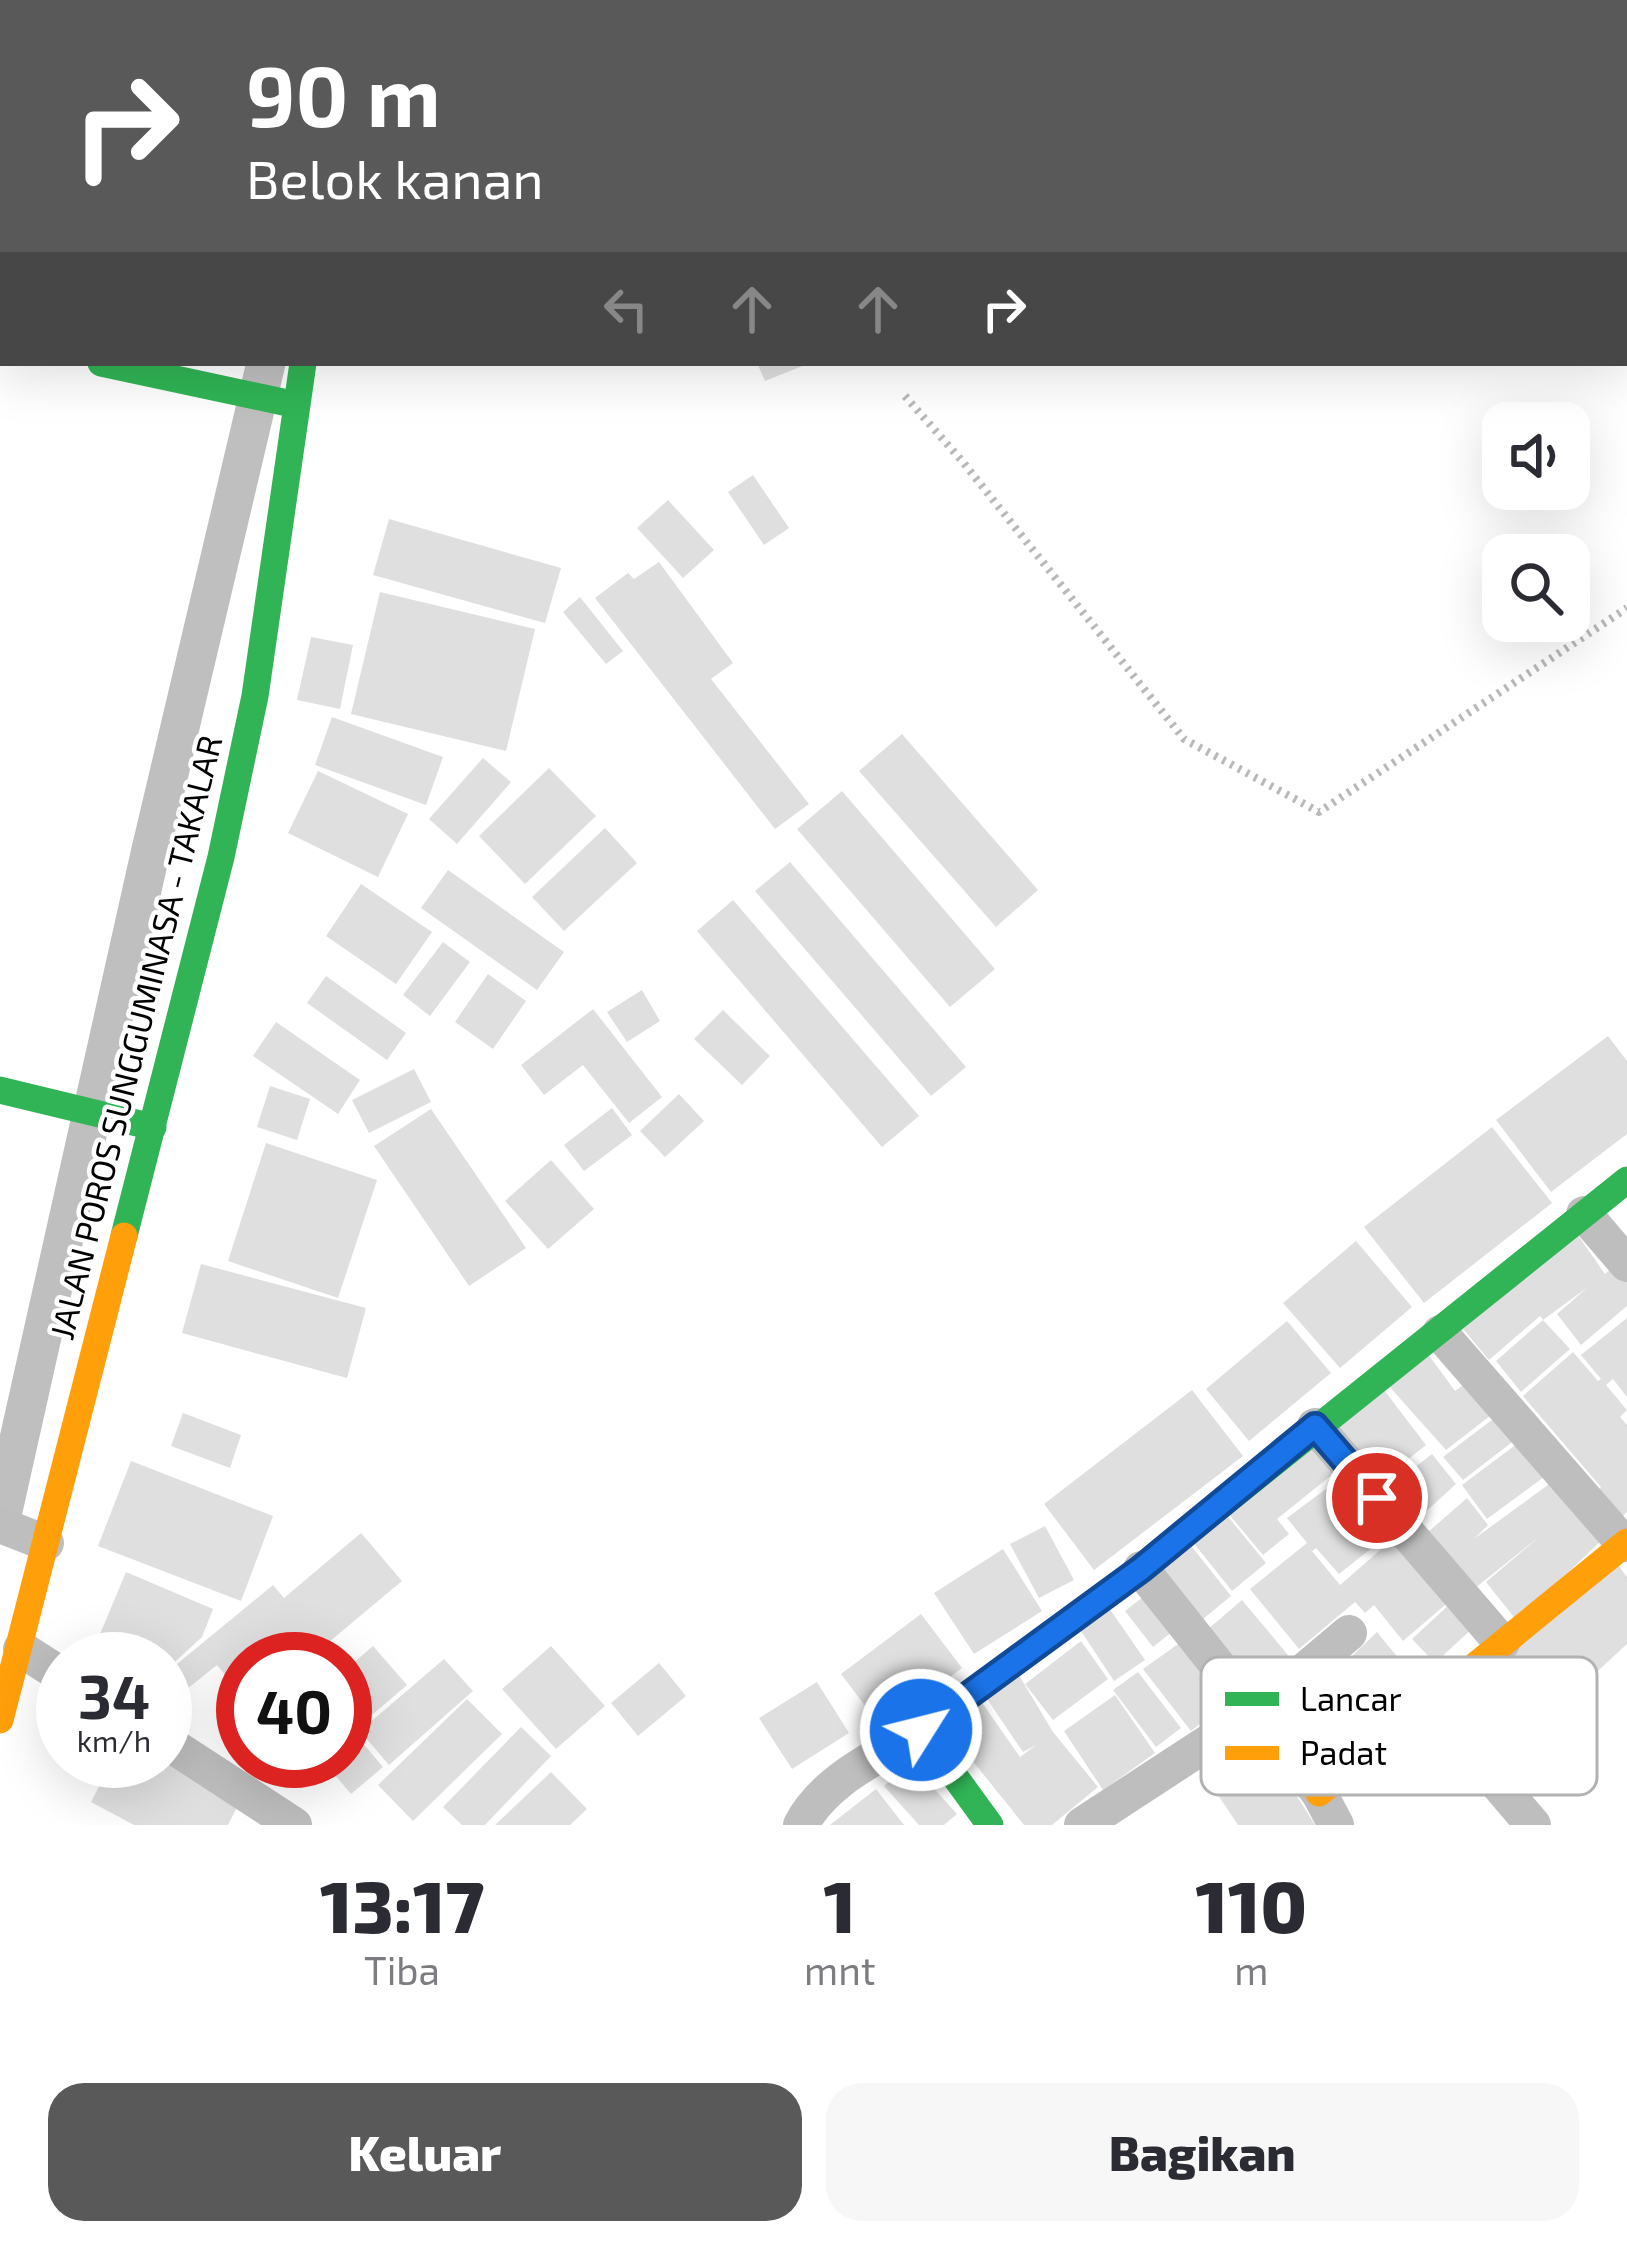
<!DOCTYPE html>
<html lang="id">
<style>
:root{--surface:#fff;--page:#f7f7f7;--text:#2b2b33;--muted:#7c7c81;--accent:#595959}
body{margin:0;font-family:"Exo 2",sans-serif;background:var(--page);color:var(--text);height:100vh;display:flex;flex-direction:column;font-size:45px;white-space:nowrap}
*{box-sizing:border-box;margin:0}
p{font-size:39px;color:var(--muted)}
.icon{flex:none;width:66px;height:66px;fill:none;stroke:currentColor;stroke-width:2;stroke-linecap:round;stroke-linejoin:round}
.map{position:relative;height:1825px;overflow:hidden}
.panel{display:flex;flex-direction:column;background:var(--surface);flex:1}
.panel>*{flex:none}
.banner{position:absolute;left:0px;top:0px;width:1629px;height:366px;box-shadow:0 12px 48px #0002;background:#595959;color:#fff;overflow:hidden}
.buttons{position:absolute;left:1482px;top:402px;display:grid;gap:24px}
.buttons a{display:grid;place-items:center;width:108px;height:108px;border-radius:24px;background:var(--surface);box-shadow:0 12px 48px #0002;font-size:60px}
.speed{position:absolute;left:36px;top:1632px;display:flex;gap:24px;font-size:60px;font-weight:700;text-align:center}
.speed>*{display:grid;place-content:center;width:156px;height:156px;border-radius:50%;background:var(--surface);box-shadow:0 12px 48px #0002;line-height:1}
.speed small{font-size:30px;font-weight:400}
.speed .limit{border:18px solid #d22;background:#fff;color:#111}
.pin{position:absolute;display:grid;place-items:center;width:102px;height:102px;color:#fff;margin:-51px;border:6px solid #fff;border-radius:50%;box-shadow:0 3px 12px #0007}
.me{position:absolute;width:132px;margin:-66px;rotate:54deg;stroke-linejoin:round;filter:drop-shadow(0 0 9px #0008)}
.turn{display:flex;align-items:center;gap:42px;height:252px;padding:0 48px;font-size:54px}
.turn .icon{width:156px;height:156px;stroke-width:2.5}
.turn b{display:block;font-size:84px;line-height:102px}
.lanes{display:flex;align-items:center;height:114px;padding:0 48px;background:#0003;justify-content:center;gap:60px;direction:ltr}
.lanes .off{opacity:.35}
.eta{display:flex;justify-content:space-evenly;align-items:center;height:204px;text-align:center}
.eta b{font-size:72px;font-weight:800;line-height:84px}
.button{display:flex;gap:24px;margin-top:auto;padding:24px 48px}
.button a{flex:1;height:138px;border-radius:36px;background:var(--accent);color:#fff;font-size:48px;font-weight:800;line-height:138px;text-align:center}
.button a+a{background:var(--page);color:var(--text)}
.map>svg:first-child{display:block}
.lines{fill:none;stroke-linecap:round;stroke-linejoin:round}
.canal{stroke:#bfbfbf;stroke-width:39}
.building{fill:#dfdfdf}
.path{stroke:#b9b9b9;stroke-width:8;stroke-dasharray:3 6;stroke-linecap:butt}
.street{stroke:#bebebe;stroke-width:36}
.fast{stroke:#30b455;stroke-width:27}
.slow{stroke:#ff9f0a;stroke-width:27}
.route-casing{stroke:#114b97;stroke-width:30}
.route{stroke:#1a73e8;stroke-width:21}
.labels{text-anchor:middle;dominant-baseline:central;stroke-width:9;stroke-linejoin:round;paint-order:stroke}
.street-label{font-size:33px;fill:#000;stroke:#fff}
.key{fill:#fff;stroke:#b2b2b2;stroke-width:3}
.key-label{font-size:33px;fill:#000}
</style>
<div class="map">
<svg width="1627" height="1825" viewBox="0 0 1627 1825">
<rect width="100%" height="100%" fill="#fff"/>
<g class="lines">
<path class="canal" d="M 309,3 L 309,0
M 0,1524 L 150,854 L 266,363"/>
</g>
<path class="building" d="M 757,363 L 810,363 L 765,381 Z
M 753,475 L 789,528 L 764,545 L 728,492 Z
M 668,500 L 714,550 L 683,578 L 637,528 Z
M 389,519 L 561,568 L 545,623 L 373,575 Z
M 659,562 L 733,663 L 711,679 L 809,804 L 775,829 L 595,598 L 628,573 L 634,579 Z
M 380,592 L 535,629 L 506,751 L 351,714 Z
M 580,597 L 623,651 L 606,664 L 563,612 Z
M 311,637 L 353,645 L 340,709 L 297,700 Z
M 332,717 L 443,757 L 426,805 L 315,765 Z
M 902,734 L 1038,890 L 996,927 L 859,771 Z
M 483,758 L 511,782 L 457,844 L 429,819 Z
M 549,768 L 596,816 L 525,884 L 479,836 Z
M 318,771 L 408,814 L 378,877 L 288,833 Z
M 842,791 L 995,969 L 950,1007 L 797,829 Z
M 605,828 L 637,863 L 564,931 L 532,897 Z
M 790,862 L 966,1067 L 931,1096 L 755,891 Z
M 448,870 L 564,952 L 537,990 L 421,908 Z
M 361,884 L 432,932 L 396,984 L 326,936 Z
M 733,900 L 919,1116 L 882,1147 L 697,931 Z
M 443,942 L 470,962 L 430,1016 L 403,995 Z
M 488,974 L 526,1001 L 493,1049 L 455,1022 Z
M 326,976 L 406,1033 L 387,1060 L 307,1003 Z
M 642,990 L 660,1021 L 627,1042 L 607,1012 Z
M 593,1009 L 662,1097 L 629,1123 L 583,1065 L 544,1095 L 521,1065 Z
M 723,1010 L 770,1056 L 742,1085 L 694,1039 Z
M 276,1022 L 360,1080 L 338,1114 L 253,1056 Z
M 1608,1036 L 1627,1061 L 1627,1134 L 1551,1192 L 1496,1120 Z
M 414,1069 L 431,1102 L 369,1133 L 352,1100 Z
M 270,1086 L 310,1099 L 297,1140 L 257,1127 Z
M 679,1094 L 704,1121 L 665,1157 L 640,1131 Z
M 612,1108 L 632,1135 L 584,1171 L 564,1145 Z
M 431,1109 L 526,1248 L 469,1286 L 374,1146 Z
M 1492,1127 L 1552,1203 L 1424,1303 L 1364,1227 Z
M 266,1143 L 377,1180 L 338,1298 L 228,1261 Z
M 551,1160 L 594,1209 L 548,1249 L 505,1201 Z
M 1575,1231 L 1605,1274 L 1617,1263 L 1627,1274 L 1627,1306 L 1581,1345 L 1557,1314 L 1588,1287 L 1543,1320 L 1570,1349 L 1521,1392 L 1496,1361 L 1543,1320 L 1540,1316 L 1489,1360 L 1463,1329 Z
M 1356,1241 L 1412,1307 L 1340,1368 L 1283,1303 Z
M 201,1264 L 366,1308 L 347,1378 L 182,1333 Z
M 1627,1318 L 1627,1397 L 1613,1379 L 1606,1385 L 1627,1410 L 1620,1417 L 1627,1425 L 1627,1512 L 1617,1521 L 1594,1494 L 1601,1487 L 1523,1396 L 1573,1352 L 1598,1381 L 1601,1379 L 1581,1355 Z
M 1287,1321 L 1331,1373 L 1249,1441 L 1206,1389 Z
M 1428,1354 L 1455,1391 L 1475,1376 L 1499,1409 L 1446,1450 L 1388,1385 Z
M 1192,1390 L 1243,1456 L 1094,1570 L 1044,1504 Z
M 1384,1390 L 1426,1445 L 1373,1487 L 1328,1430 Z
M 183,1413 L 241,1435 L 230,1468 L 171,1446 Z
M 1501,1413 L 1520,1436 L 1463,1480 L 1443,1457 Z
M 1312,1440 L 1338,1470 L 1277,1519 L 1289,1534 L 1263,1555 L 1221,1505 Z
M 1518,1443 L 1544,1477 L 1487,1519 L 1462,1485 Z
M 1432,1454 L 1456,1484 L 1410,1526 L 1382,1493 Z
M 131,1461 L 273,1516 L 241,1601 L 98,1546 Z
M 1350,1471 L 1392,1532 L 1339,1574 L 1316,1548 L 1312,1551 L 1340,1585 L 1401,1532 L 1452,1599 L 1403,1641 L 1374,1605 L 1365,1613 L 1355,1602 L 1299,1649 L 1250,1589 L 1307,1543 L 1287,1518 Z
M 1556,1479 L 1601,1541 L 1517,1621 L 1486,1582 L 1540,1536 L 1469,1593 L 1419,1540 L 1467,1498 L 1488,1525 L 1474,1539 Z
M 1226,1514 L 1266,1563 L 1232,1591 L 1192,1541 Z
M 1045,1526 L 1074,1580 L 1039,1598 L 1010,1544 Z
M 361,1533 L 402,1581 L 323,1647 L 332,1659 L 243,1659 L 243,1696 L 217,1665 L 182,1693 L 166,1673 L 273,1585 L 284,1598 Z
M 1188,1542 L 1231,1596 L 1197,1624 L 1153,1570 Z
M 1003,1549 L 1042,1611 L 974,1654 L 934,1593 Z
M 1616,1562 L 1627,1577 L 1627,1644 L 1509,1753 L 1458,1694 Z
M 126,1572 L 213,1609 L 202,1637 L 165,1671 L 165,1659 L 123,1659 L 95,1646 Z
M 1152,1590 L 1178,1627 L 1153,1647 L 1125,1611 Z
M 1242,1600 L 1288,1655 L 1252,1685 L 1207,1630 Z
M 1453,1601 L 1475,1626 L 1435,1663 L 1412,1639 Z
M 1107,1605 L 1145,1660 L 1114,1681 L 1077,1625 Z
M 921,1614 L 962,1668 L 882,1728 L 841,1674 Z
M 1377,1632 L 1417,1681 L 1394,1704 L 1387,1696 L 1360,1723 L 1353,1715 L 1325,1740 L 1294,1698 L 1320,1675 L 1325,1682 Z
M 1188,1637 L 1234,1697 L 1191,1731 L 1143,1669 Z
M 1081,1641 L 1108,1679 L 1053,1720 L 1025,1684 Z
M 373,1646 L 407,1685 L 345,1738 L 345,1670 Z
M 551,1646 L 605,1706 L 556,1749 L 502,1689 Z
M 444,1659 L 473,1691 L 389,1765 L 360,1731 Z
M 659,1663 L 686,1696 L 638,1736 L 611,1703 Z
M 1017,1672 L 1053,1732 L 1098,1787 L 1052,1825 L 1024,1825 L 943,1724 L 976,1694 L 1020,1757 L 1036,1745 L 1023,1752 L 985,1696 Z
M 1138,1672 L 1181,1728 L 1156,1747 L 1113,1690 Z
M 817,1682 L 849,1733 L 792,1769 L 759,1718 Z
M 1115,1695 L 1155,1753 L 1103,1790 L 1064,1731 Z
M 467,1699 L 502,1734 L 413,1821 L 378,1785 Z
M 521,1727 L 551,1756 L 485,1825 L 462,1825 L 443,1807 Z
M 1252,1729 L 1277,1764 L 1315,1825 L 1238,1825 L 1200,1768 Z
M 355,1734 L 383,1767 L 351,1794 L 323,1761 L 345,1761 L 345,1743 Z
M 112,1761 L 164,1761 L 240,1801 L 228,1825 L 134,1825 L 91,1802 Z
M 910,1762 L 957,1814 L 944,1825 L 919,1825 L 884,1786 Z
M 551,1772 L 587,1809 L 570,1825 L 495,1825 Z
M 876,1789 L 904,1825 L 830,1825 Z"/>
<g class="lines">
<path class="path" d="M 56,0 L 58,3
M 905,396 L 962,461 L 1184,739 L 1319,812 L 1627,608"/>
<path class="street" d="M 0,74 L 3,75
M 0,323 L 3,324
M 1584,1214 L 1627,1264
M 1440,1333 L 1624,1544
M 1315,1426 L 1502,1643
M 0,1525 L 46,1543
M 1141,1569 L 1319,1793 L 1336,1825
M 21,1649 L 63,1676
M 1430,1704 L 1533,1825
M 165,1741 L 294,1825
M 801,1825 C 825,1779 878,1757 921,1730
M 1082,1825 L 1255,1712 L 1349,1633"/>
<path class="fast" d="M 347,0 L 347,3
M 101,363 L 297,405
M 0,1090 L 153,1127
M 124,1236 L 221,857 L 255,696 L 303,363
M 990,1825 L 921,1730 L 1141,1569 L 1627,1180"/>
<path class="slow" d="M 0,1720 L 124,1236
M 1319,1793 L 1627,1542"/>
</g>
<g class="lines">
<defs>
<path id="route" d="M 921,1730 L 1141,1569 L 1315,1426 L 1377,1498"/>
</defs>
<use href="#route" class="route-casing"/>
<use href="#route" class="route"/>
</g>
<g class="labels">
<g class="street-label">
<text transform="translate(135 1037) rotate(-76)">JALAN POROS SUNGGUMINASA - TAKALAR</text>
</g>
</g>
<rect x="1201" y="1657" width="396" height="138" rx="18" class="key"/>
<rect x="1225" y="1692" width="54" height="14" fill="#30b455"/>
<rect x="1225" y="1746" width="54" height="14" fill="#ff9f0a"/>
<g class="key-label">
<text x="1300" y="1711">Lancar</text>
<text x="1300" y="1765">Padat</text>
</g>
</svg>
<div class="buttons">
<a><svg class="icon" aria-label="sound" viewBox="0 0 24 24"><path d="M4 9h4l5-4v14l-5-4H4zM17 9q2 3 0 6"/></svg></a>
<a><svg class="icon" aria-label="search" viewBox="0 0 24 24"><circle cx="10" cy="10" r="6"/><path d="M15 15l6 6"/></svg></a>
</div>
<div class="speed"><div>34<small>km/h</small></div><div class="limit">40</div></div>
<div class="pin" style="left:1377px;top:1498px;background:#d93025"><svg class="icon" aria-label="arrive" viewBox="0 0 24 24"><path d="M6 21V4h12l-3 4 3 4H6"/></svg></div>
<svg class="me" style="left:921px;top:1730px" viewBox="-20 -20 40 40"><circle r="17" fill="#1a73e8" stroke="#fff" stroke-width="3"/><path d="M0-11L8 9 0 5-8 9z" fill="#fff"/></svg>
<div class="banner">
<div class="turn"><svg class="icon" aria-label="right" viewBox="0 0 24 24"><path d="M7 20v-9h11M14 6l5 5-5 5"/></svg><div><b>90 m</b>Belok kanan</div></div>
<div class="lanes"><svg class="icon off" aria-label="left" viewBox="0 0 24 24"><path d="M17 20v-9H6M10 6l-5 5 5 5"/></svg><svg class="icon off" aria-label="ahead" viewBox="0 0 24 24"><path d="M12 20V5M6 11l6-6 6 6"/></svg><svg class="icon off" aria-label="ahead" viewBox="0 0 24 24"><path d="M12 20V5M6 11l6-6 6 6"/></svg><svg class="icon" aria-label="right" viewBox="0 0 24 24"><path d="M7 20v-9h11M14 6l5 5-5 5"/></svg></div>
</div>
</div>
<section class="panel">
<div class="eta">
<div><b>13:17</b><p>Tiba</p></div>
<div><b>1</b><p>mnt</p></div>
<div><b>110</b><p>m</p></div>
</div>
<div class="button"><a>Keluar</a><a>Bagikan</a></div>
</section>
